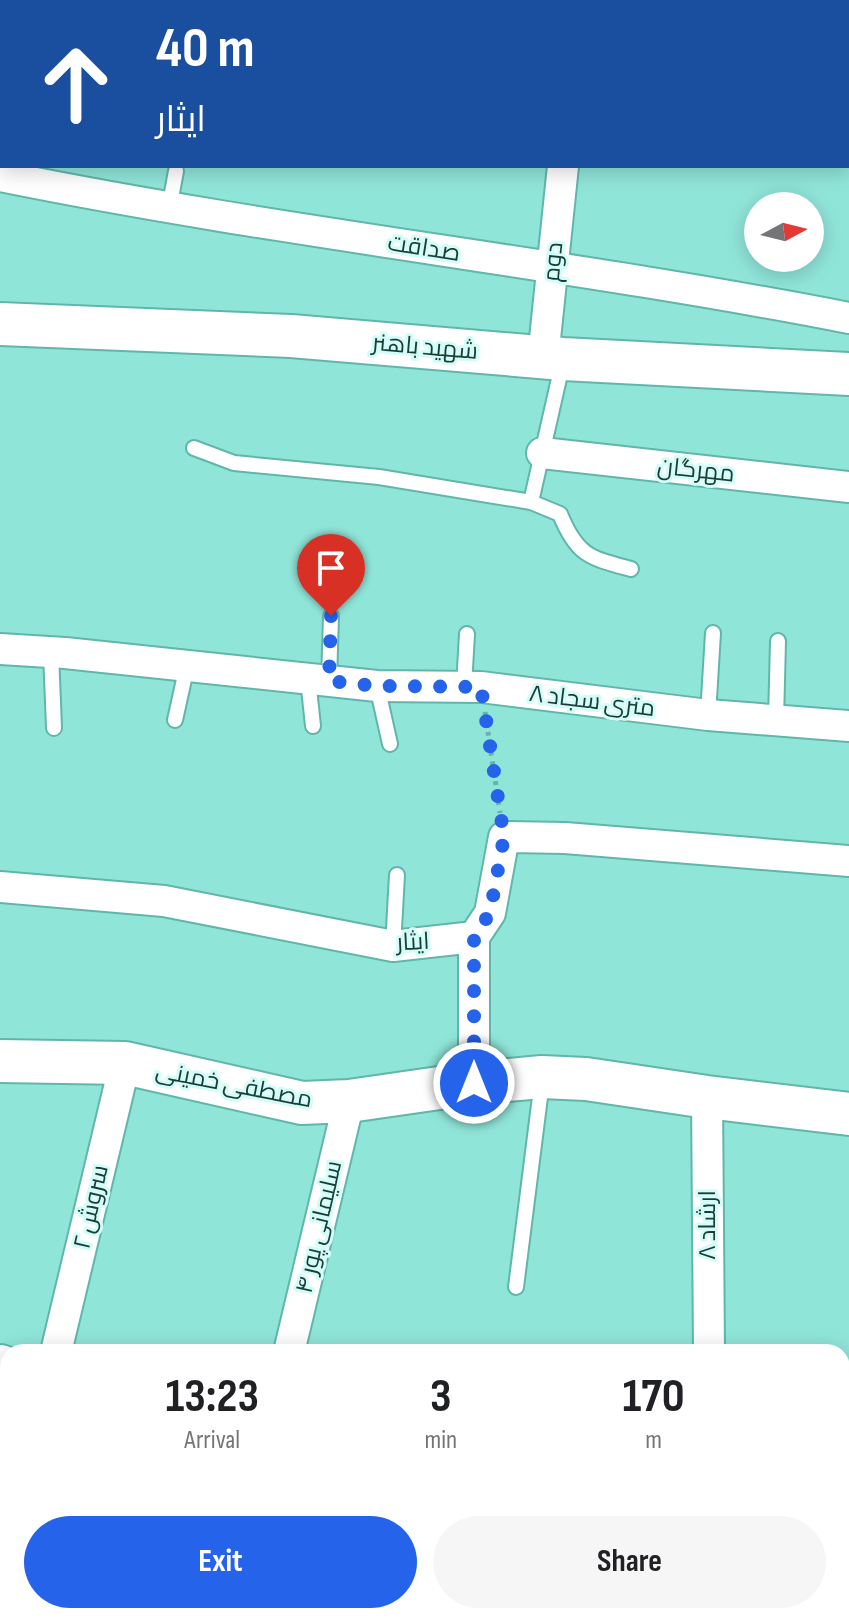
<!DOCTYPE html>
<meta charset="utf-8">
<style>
:root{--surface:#fff;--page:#f6f6f6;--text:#202124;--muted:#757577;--accent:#2563eb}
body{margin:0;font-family:"Sofia Sans Condensed",Cairo,sans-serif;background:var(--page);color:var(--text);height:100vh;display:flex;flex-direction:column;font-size:30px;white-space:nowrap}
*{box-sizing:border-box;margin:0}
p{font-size:26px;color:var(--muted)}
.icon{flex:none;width:44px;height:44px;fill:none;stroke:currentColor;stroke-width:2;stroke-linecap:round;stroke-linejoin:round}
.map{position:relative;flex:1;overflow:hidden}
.sheet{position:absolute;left:0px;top:1344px;width:850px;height:280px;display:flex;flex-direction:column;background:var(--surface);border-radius:24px 24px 0 0;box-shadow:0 4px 20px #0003}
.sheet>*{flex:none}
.banner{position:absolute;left:0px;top:0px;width:850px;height:168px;box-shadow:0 4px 20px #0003;background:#1a4fa0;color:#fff;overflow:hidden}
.needle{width:52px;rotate:83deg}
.controls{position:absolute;left:744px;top:192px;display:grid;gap:16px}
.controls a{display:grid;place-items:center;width:80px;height:80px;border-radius:50%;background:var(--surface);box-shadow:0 4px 20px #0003;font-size:40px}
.pin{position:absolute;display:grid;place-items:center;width:68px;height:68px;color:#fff;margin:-82px -34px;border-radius:50% 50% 50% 0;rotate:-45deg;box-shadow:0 0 8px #0007}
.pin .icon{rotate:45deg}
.me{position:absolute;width:88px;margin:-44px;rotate:0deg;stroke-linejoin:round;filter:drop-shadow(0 0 6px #0008)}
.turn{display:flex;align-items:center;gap:28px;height:168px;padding:0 24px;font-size:36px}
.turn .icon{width:104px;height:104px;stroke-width:2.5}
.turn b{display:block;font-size:56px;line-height:68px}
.eta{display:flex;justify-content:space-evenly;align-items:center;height:136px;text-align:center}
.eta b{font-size:48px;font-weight:700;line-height:56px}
.cta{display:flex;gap:16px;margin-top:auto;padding:16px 24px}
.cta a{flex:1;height:92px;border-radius:48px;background:var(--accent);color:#fff;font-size:32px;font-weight:700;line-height:92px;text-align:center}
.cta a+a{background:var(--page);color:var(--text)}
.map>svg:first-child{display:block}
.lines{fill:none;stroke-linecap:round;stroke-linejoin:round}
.lane-casing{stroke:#61b6ab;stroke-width:18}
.street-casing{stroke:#61b6ab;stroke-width:34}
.secondary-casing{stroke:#61b6ab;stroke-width:46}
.path{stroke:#6bb1a8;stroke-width:5;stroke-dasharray:4 6;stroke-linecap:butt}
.lane{stroke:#fff;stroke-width:14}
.street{stroke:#fff;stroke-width:30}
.secondary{stroke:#fff;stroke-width:42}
.route{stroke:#2563eb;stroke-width:14;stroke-dasharray:0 25.2}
.labels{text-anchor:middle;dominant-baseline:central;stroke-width:6;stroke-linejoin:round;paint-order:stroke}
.street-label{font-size:24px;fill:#193d39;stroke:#d5fdf7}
</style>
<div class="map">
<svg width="849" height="1624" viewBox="0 0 849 1624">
<rect width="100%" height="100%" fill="#90e5d9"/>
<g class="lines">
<defs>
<path id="lane" d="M 801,0 L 807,2
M 48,2 L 48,0
M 169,209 L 176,171
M 194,448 L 234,463 L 379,477 L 531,502 L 560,514 C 577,556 590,558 631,569
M 531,502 L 563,361
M 51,652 L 54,728
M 308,679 L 313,726
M 329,681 L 331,616
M 377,686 L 390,744
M 464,686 L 467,634
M 708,715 L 713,633
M 175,720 L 187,666
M 776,720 L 778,641
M 393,946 L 397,875
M 516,1287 L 542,1081
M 198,1624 L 200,1616
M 613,1624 L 615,1616"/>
<path id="street" d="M 0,2 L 2,3
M 580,2 L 580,0
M 727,2 L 727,0
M 848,108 L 849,108
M 0,176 C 281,233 567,263 849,318
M 543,358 L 563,166
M 542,453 L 849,487
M 0,649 L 65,653 L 377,686 L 481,687 L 708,715 L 849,726
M 0,887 L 164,901 L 393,946 L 474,937 L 490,913 L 504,837 L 565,838 L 849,861
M 474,1083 L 474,937
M 707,1097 L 709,1352
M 56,1352 L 125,1063
M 289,1352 L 349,1101
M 5,1624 L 8,1605
M 386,1624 L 388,1616"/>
<path id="secondary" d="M 0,324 L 291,336 L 563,359 L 849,374
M 0,1061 L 125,1063 L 302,1103 L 349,1101 L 474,1083 L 542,1077 L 586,1079 L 707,1097 L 849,1114
M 0,1366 L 8,1369
M 668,1616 L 690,1624"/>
</defs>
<use href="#lane" class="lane-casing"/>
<use href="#street" class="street-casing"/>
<use href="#secondary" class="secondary-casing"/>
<path class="path" d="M 485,712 L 500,813"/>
<use href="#lane" class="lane"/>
<use href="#street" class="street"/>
<use href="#secondary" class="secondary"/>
</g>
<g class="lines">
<path class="route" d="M 331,616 L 329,681 L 377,686 L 481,687 L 504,837 L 490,913 L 474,937 L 474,1083"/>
</g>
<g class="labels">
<g class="street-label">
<text transform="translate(424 248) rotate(9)">صداقت</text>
<text transform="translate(553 262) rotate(-84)">دوم</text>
<text transform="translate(425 347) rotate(5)">شهید باهنر</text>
<text transform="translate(696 470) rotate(6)">مهرگان</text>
<text transform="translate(592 701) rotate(7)">۸ متری سجاد</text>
<text transform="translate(413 942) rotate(-3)">ایثار</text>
<text transform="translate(234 1085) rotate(11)">مصطفی خمینی</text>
<text transform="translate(91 1207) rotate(-77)">سروش ۲</text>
<text transform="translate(707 1225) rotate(-90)">ارشاد ۸</text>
<text transform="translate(319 1227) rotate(-77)">سلیمانی پور ۴</text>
</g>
</g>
</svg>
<div class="controls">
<a><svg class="needle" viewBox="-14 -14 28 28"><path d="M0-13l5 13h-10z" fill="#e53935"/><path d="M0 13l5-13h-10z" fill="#757577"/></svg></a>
</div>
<div class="pin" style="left:331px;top:616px;background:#d93025"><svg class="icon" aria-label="arrive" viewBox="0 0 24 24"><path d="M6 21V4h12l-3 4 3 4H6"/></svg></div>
<svg class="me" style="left:474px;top:1083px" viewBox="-20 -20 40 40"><circle r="17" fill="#2563eb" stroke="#fff" stroke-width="3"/><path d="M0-11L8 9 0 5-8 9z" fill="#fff"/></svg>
<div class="banner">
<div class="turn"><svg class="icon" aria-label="ahead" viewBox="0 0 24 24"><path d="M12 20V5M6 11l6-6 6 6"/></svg><div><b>40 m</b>ایثار</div></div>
</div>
<section class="sheet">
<div class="eta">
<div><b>13:23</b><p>Arrival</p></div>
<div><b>3</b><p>min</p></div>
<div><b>170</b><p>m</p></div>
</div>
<div class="cta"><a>Exit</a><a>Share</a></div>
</section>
</div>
